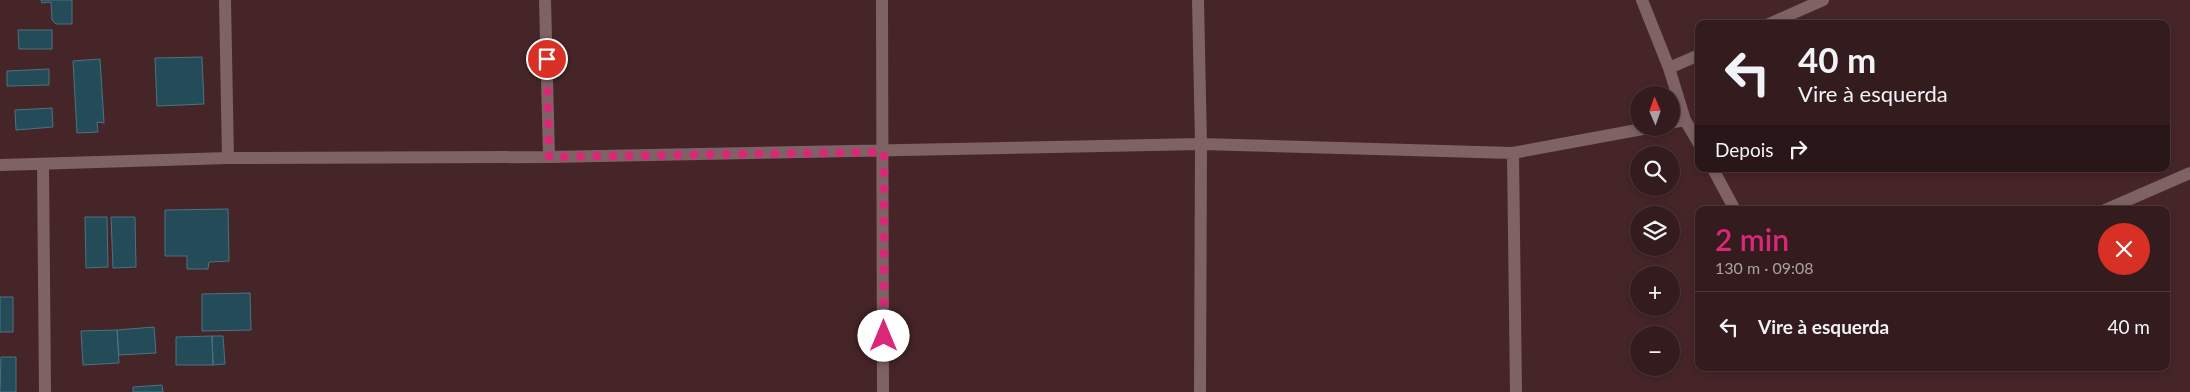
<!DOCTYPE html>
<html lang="pt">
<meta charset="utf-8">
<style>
:root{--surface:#341c1e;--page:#3f292b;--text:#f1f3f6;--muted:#a9a1a4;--line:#4e3a3c;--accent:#db2777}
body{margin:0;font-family:Lato,sans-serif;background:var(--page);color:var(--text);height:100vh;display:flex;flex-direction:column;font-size:19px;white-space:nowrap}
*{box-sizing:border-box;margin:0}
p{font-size:16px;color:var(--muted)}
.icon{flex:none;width:28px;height:28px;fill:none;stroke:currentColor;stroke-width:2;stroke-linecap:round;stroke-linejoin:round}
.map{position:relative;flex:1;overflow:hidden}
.panel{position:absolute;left:1695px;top:206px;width:475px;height:165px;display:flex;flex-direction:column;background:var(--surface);border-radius:10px;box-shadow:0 2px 8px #0003,0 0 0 1px var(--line)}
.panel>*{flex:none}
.banner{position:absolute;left:1695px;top:20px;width:475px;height:152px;border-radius:10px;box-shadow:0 2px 8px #0003,0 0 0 1px var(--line);background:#341c1e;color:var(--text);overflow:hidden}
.needle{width:32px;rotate:358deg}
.tools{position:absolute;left:1630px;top:86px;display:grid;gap:10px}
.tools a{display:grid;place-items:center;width:50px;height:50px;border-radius:50%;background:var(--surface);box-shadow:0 2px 8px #0003,0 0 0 1px var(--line);font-size:25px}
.pin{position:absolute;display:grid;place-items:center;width:42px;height:42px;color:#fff;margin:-21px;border:2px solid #fff;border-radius:50%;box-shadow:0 1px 5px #0007}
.me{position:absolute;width:55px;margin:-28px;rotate:0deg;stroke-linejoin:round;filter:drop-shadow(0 0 4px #0008)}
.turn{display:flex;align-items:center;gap:18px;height:105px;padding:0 20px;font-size:22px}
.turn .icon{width:65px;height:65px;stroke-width:2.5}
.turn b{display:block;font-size:35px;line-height:42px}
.then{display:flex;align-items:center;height:48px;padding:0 20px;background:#0003;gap:10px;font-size:19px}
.round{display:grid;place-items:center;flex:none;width:52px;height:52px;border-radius:26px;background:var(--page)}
.overview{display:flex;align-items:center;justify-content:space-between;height:85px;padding:0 20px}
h1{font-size:30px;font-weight:600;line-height:38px;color:var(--accent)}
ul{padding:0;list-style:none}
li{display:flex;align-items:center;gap:15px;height:70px;padding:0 20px;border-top:1px solid var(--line)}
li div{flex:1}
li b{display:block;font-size:19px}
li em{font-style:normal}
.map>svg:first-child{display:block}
.building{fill:#244b58;stroke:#4c7382}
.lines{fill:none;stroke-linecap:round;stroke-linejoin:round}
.minor{stroke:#7f6264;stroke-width:12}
.route{stroke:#db2777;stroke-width:9;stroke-dasharray:0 16.2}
</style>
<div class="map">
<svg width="2190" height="392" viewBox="0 0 2190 392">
<rect width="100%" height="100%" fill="#462528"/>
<path class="building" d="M 41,0 L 72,0 L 72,24 L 56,24 L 52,20 L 51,2 L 42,3 Z
M 18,30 L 52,30 L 52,49 L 19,49 Z
M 202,57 L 204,104 L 157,106 L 155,58 Z
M 100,59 L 104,123 L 97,122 L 98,132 L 77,133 L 73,61 Z
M 49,69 L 49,85 L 7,86 L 7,71 Z
M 52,108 L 53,127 L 16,130 L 15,110 Z
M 228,209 L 229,261 L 209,262 L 208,269 L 187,269 L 187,256 L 165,256 L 165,210 Z
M 85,217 L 107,217 L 108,267 L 86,268 Z
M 111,217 L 135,217 L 136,267 L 113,268 Z
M 250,293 L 251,330 L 202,331 L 202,294 Z
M 0,297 L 13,297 L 13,332 L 0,332 Z
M 154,327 L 156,353 L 119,355 L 117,330 Z
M 117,330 L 119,363 L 83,365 L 81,331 Z
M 212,336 L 213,365 L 176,365 L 176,337 Z
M 212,336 L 223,336 L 225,364 L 213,365 Z
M 1,357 L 16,357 L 16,392 L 0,392 Z
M 162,385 L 163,392 L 133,392 L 133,387 Z"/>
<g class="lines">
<path class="minor" d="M 225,0 L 228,158
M 545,0 L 549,157
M 882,0 L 883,392
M 1198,0 L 1201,144 L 1200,392
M 1642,0 L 1669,68 L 1685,120
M 1769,24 L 1823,0
M 1669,68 L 1699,55
M 1671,123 L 1685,120 L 1699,144
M 1513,153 L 1516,392
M 43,164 L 45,392
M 0,165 L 228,158 L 549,157 L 1201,144 L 1513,153 L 1648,128
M 1713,169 L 1735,210
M 2105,210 L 2190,173"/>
</g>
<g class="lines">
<path class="route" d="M 547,59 L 549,157 L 884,152 L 884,336"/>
</g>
</svg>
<div class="tools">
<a><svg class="needle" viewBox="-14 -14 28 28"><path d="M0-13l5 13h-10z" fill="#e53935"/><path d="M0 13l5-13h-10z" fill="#a9a1a4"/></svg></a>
<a><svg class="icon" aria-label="search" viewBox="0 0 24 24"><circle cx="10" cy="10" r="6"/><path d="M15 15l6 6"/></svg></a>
<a><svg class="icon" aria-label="layers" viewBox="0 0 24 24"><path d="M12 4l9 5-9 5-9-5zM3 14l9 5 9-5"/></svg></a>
<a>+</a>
<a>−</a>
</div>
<div class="pin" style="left:547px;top:59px;background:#d93025"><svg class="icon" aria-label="arrive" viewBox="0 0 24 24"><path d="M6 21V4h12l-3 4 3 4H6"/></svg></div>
<svg class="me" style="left:884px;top:336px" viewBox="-20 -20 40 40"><circle r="19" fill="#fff"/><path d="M0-13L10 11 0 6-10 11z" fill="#db2777"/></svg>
<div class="banner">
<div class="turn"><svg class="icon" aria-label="left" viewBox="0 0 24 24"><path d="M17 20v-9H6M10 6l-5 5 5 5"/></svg><div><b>40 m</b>Vire à esquerda</div></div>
<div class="then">Depois<svg class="icon" aria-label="right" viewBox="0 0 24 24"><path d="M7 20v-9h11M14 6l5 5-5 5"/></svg></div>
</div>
<section class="panel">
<div class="overview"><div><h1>2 min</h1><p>130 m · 09:08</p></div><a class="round" style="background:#d93025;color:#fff"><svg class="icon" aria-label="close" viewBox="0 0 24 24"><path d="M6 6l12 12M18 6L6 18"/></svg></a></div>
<ul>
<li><svg class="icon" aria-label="left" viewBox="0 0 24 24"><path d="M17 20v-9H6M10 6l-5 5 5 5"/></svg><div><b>Vire à esquerda</b></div><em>40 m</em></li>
</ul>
</section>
</div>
